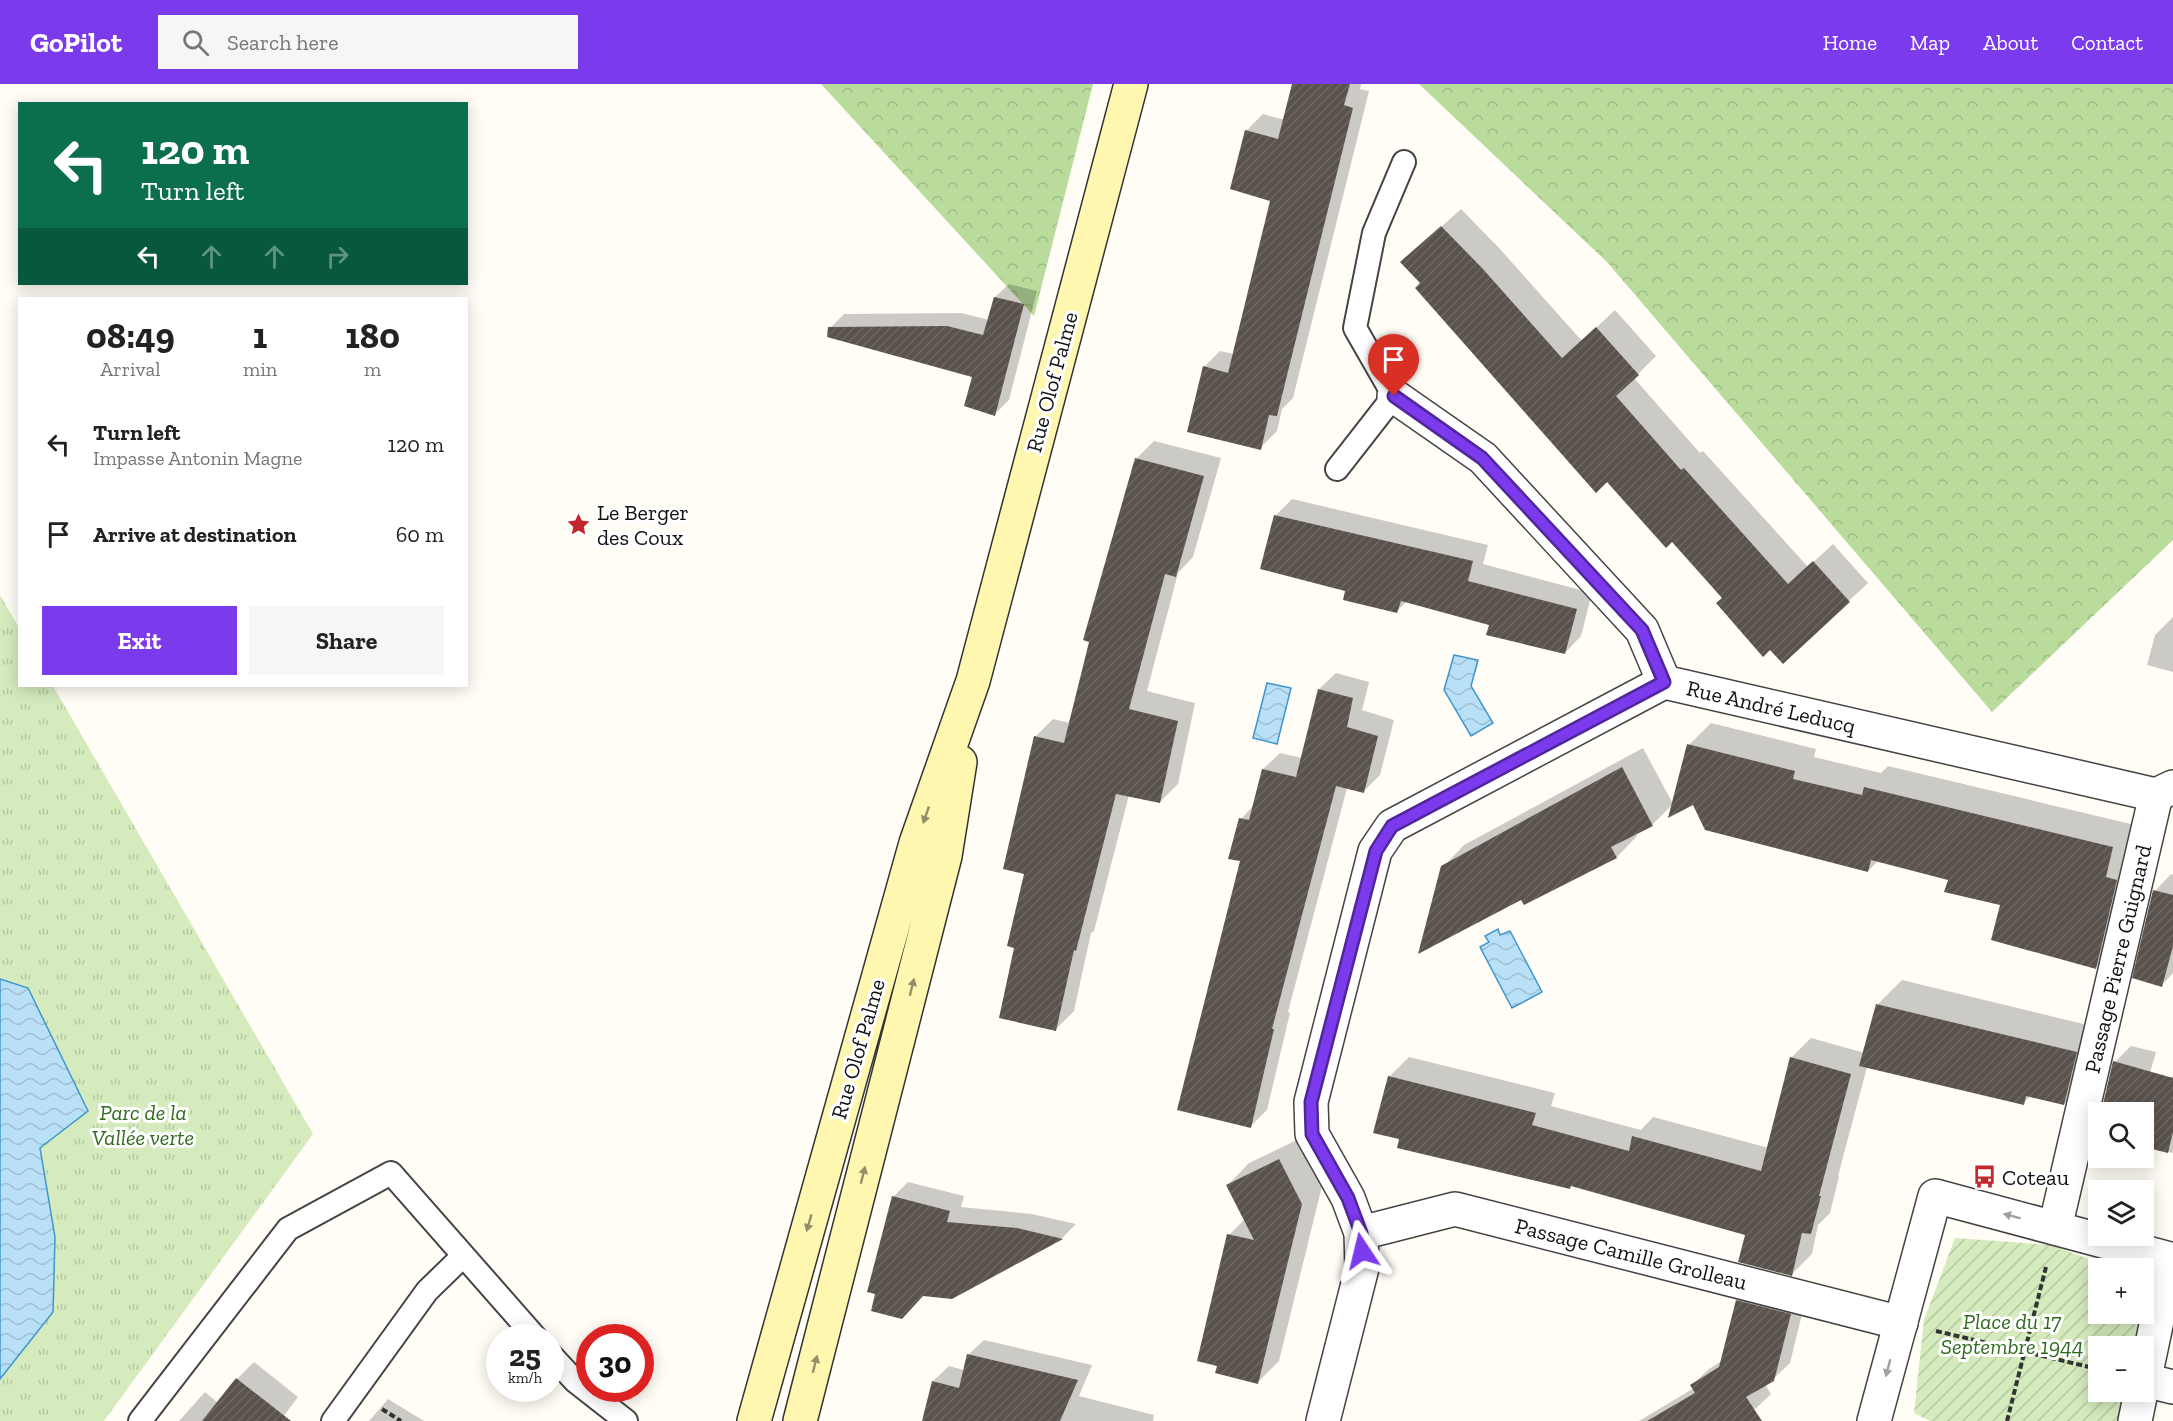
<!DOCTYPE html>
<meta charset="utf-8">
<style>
:root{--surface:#fff;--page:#f6f6f6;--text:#222;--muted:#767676;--accent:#7c3aed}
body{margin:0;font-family:"Zilla Slab",serif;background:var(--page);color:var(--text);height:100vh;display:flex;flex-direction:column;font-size:22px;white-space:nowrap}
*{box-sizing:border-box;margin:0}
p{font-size:20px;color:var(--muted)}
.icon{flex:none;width:33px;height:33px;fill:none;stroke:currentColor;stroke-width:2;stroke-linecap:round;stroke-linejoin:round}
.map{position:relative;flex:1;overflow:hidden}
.side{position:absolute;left:18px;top:213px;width:450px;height:390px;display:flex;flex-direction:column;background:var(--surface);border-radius:0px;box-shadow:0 3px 15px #0003}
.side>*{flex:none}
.banner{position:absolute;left:18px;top:18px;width:450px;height:183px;border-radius:0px;box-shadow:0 3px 15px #0003;background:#0b6e4f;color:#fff;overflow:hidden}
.tools{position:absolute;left:2088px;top:1018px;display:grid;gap:12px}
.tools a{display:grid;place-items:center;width:66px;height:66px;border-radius:0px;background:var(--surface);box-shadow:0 3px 15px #0003;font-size:30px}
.speed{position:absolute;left:486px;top:1240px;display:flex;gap:12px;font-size:30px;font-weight:700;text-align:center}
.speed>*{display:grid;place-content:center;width:78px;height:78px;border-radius:50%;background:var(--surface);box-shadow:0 3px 15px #0003;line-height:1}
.speed small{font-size:15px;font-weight:400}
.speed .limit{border:9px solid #d22;background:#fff;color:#111}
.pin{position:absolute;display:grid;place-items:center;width:51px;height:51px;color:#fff;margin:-62px -26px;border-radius:50% 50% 50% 0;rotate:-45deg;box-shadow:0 0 6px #0007}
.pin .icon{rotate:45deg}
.me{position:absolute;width:66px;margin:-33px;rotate:350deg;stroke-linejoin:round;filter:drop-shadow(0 0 4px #0008)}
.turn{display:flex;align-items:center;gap:21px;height:126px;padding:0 24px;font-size:27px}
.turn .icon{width:78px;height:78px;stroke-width:2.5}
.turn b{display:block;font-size:42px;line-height:51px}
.lanes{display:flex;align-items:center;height:57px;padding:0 24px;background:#0003;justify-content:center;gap:30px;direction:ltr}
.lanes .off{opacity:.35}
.eta{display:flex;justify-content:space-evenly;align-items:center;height:102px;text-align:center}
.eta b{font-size:36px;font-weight:700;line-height:42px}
.action{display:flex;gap:12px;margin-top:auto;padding:12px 24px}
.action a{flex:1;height:69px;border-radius:0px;background:var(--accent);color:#fff;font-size:24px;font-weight:700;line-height:69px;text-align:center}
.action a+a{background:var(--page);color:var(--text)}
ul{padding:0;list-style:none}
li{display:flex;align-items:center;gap:18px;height:90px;padding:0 24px}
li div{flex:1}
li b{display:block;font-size:22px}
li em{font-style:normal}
header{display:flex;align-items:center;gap:36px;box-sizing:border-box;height:84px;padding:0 30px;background:var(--accent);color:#fff}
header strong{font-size:28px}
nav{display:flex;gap:33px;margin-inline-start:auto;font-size:21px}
.search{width:420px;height:54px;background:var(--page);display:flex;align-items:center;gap:15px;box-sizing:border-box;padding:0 21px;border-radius:0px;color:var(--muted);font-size:22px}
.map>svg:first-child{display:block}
.forest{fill:url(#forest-crowns)}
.park{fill:url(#park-tufts)}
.garden{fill:url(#garden-furrows)}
.water{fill:url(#water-waves);stroke:#3f96cf;stroke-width:1.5}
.shadow{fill:#0003}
.building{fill:url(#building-hatch)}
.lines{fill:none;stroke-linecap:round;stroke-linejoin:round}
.service-casing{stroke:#444;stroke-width:26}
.pedestrian-casing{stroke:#444;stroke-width:36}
.minor-casing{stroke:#444;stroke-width:36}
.secondary-casing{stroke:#333;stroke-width:36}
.path{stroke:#333;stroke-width:4;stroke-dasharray:6 3;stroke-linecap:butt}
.service{stroke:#fff;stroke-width:22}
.pedestrian{stroke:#fff;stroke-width:33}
.minor{stroke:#fff;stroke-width:33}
.secondary{stroke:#fff6b0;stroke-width:33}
.oneway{fill:#948f68}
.oneway2{fill:#a0a0a0}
.route-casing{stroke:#51269a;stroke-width:15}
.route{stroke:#7c3aed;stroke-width:10}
.labels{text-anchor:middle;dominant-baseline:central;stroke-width:6;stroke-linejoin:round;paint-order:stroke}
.street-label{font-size:22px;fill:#111;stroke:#fff}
.poi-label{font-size:22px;fill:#111;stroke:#fff;text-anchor:start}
.park-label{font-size:22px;font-style:italic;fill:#2f6b1f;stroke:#fff}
</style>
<header>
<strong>GoPilot</strong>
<div class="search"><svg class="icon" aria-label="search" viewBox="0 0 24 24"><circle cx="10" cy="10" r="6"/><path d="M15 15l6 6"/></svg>Search here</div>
<nav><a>Home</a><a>Map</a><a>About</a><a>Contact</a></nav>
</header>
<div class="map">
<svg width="2173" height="1337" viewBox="0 0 2173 1337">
<defs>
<pattern id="forest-crowns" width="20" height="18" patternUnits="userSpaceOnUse" patternTransform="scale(1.5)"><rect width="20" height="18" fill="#b9dc9c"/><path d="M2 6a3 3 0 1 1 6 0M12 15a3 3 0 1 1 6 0" fill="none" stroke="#9ebc85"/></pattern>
<pattern id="park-tufts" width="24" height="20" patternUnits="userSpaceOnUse" patternTransform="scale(1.5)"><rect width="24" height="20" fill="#d5ebbd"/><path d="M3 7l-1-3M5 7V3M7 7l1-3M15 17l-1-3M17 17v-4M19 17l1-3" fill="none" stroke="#b6c8a1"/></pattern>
<pattern id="garden-furrows" width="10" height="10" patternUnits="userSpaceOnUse" patternTransform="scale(1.5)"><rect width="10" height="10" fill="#d5ebbd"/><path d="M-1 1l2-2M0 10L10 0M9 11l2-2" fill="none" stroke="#b6c8a1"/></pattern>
<pattern id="water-waves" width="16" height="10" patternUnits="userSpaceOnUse" patternTransform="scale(1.5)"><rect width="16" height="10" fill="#b9e0f7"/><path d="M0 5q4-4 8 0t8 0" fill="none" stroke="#9ebfd3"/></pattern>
<pattern id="building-hatch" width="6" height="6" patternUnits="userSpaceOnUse" patternTransform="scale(1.5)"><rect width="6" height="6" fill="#5a524d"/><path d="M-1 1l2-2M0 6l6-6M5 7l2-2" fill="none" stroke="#6d6662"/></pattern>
</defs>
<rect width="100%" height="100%" fill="#fffdf5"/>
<path class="forest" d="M 821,0 L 1093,0 L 1034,232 Z
M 1419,0 L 2173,0 L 2173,456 L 1992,628 L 1607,178 Z"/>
<path class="park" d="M 0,511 L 19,544 L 20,602 L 53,602 L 313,1050 L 104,1337 L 0,1337 Z"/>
<path class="garden" d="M 1955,1154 L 2050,1161 L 2117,1185 L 2098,1185 L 2098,1230 L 2140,1230 L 2135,1263 L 2098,1263 L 2098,1308 L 2126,1308 L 2117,1337 L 1930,1337 L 1914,1329 L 1924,1236 Z"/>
<path class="water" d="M 1454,571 L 1478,576 L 1471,602 L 1493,639 L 1471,652 L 1444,606 Z
M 1267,599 L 1291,604 L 1277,660 L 1253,654 Z
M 1498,845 L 1500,851 L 1510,847 L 1542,908 L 1512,924 L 1480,863 L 1489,858 L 1485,852 Z
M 0,895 L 28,904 L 88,1027 L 40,1064 L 55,1153 L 53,1228 L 0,1295 Z"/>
<path class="shadow" d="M 1293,0 L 1361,0 L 1360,5 L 1369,7 L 1293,314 L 1282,325 L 1277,347 L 1260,364 L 1204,283 L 1220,267 L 1234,270 L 1272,116 L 1246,47 L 1263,30 L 1285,36 Z
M 1461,125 L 1500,165 L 1582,257 L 1615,226 L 1656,272 L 1634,294 L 1700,369 L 1703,367 L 1808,483 L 1833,460 L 1868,499 L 1783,578 L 1672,456 L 1607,396 L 1402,178 Z
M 1009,200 L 1037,207 L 1009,316 L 995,330 L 974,292 L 830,244 L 844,230 L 961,229 L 989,236 L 995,213 Z
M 1154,357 L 1221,374 L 1193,473 L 1178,489 L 1147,607 L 1195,619 L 1178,700 L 1160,718 L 1129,711 L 1094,847 L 1091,849 L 1074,927 L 1056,945 L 1016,863 L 1025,789 L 1035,653 L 1053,635 L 1070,639 L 1136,375 Z
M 1292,415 L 1488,461 L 1483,480 L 1592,509 L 1581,552 L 1565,569 L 1490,540 L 1407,517 L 1397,527 L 1347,506 L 1276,431 Z
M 2173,533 L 2173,588 L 2147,581 L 2155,551 Z
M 1336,589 L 1369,598 L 1362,626 L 1394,636 L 1380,691 L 1363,708 L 1347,704 L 1288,928 L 1290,929 L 1267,1026 L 1251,1042 L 1241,735 L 1254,721 L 1263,685 L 1280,669 L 1302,674 L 1319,605 Z
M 1711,639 L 1816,665 L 1814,673 L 1881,689 L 1888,682 L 2135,741 L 2118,861 L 2096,883 L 2002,820 L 1950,795 L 1878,777 L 1868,787 L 1689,661 Z
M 1643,664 L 1673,720 L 1652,741 L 1636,749 L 1637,752 L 1617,773 L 1524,819 L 1522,814 L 1443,783 L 1464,761 Z
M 2171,790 L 2173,791 L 2173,889 L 2162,901 L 2155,807 Z
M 1902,896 L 2100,944 L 2088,995 L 2064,1020 L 2031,1011 L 2023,1020 L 1867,983 L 1838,1092 L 1839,1093 L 1830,1129 L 1818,1141 L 1812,1170 L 1792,1190 L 1747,1150 L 1401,1054 L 1389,993 L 1409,973 L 1555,1009 L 1551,1022 L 1641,1046 L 1653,1033 L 1769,1064 L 1791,974 L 1811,954 L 1865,969 L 1877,921 Z
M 2131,962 L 2156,968 L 2144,1010 L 2173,992 L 2173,1069 L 2144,1062 L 2144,1029 L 2103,1029 L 2115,978 Z
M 1301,1054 L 1323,1098 L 1279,1277 L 1257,1299 L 1229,1151 L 1245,1135 L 1228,1101 L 1249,1079 Z
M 908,1098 L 964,1112 L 961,1123 L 1032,1130 L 1076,1140 L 1062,1154 L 952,1214 L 893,1113 Z
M 1754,1201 L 1806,1214 L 1790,1279 L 1773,1295 L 1765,1301 L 1771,1310 L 1753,1327 L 1748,1337 L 1639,1337 L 1694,1304 L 1692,1301 L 1709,1285 L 1723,1276 L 1738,1217 Z
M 984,1256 L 1092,1281 L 1079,1312 L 1154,1331 L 1153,1337 L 928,1337 L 933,1297 L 949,1282 L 964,1286 L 968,1271 Z
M 254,1278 L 298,1313 L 280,1337 L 179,1337 L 205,1308 L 218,1319 L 237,1295 Z
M 388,1315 L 424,1337 L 369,1337 Z"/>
<path class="building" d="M 1292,0 L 1350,0 L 1344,21 L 1353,24 L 1277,332 L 1269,331 L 1261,366 L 1187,348 L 1203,282 L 1228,289 L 1270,117 L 1230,105 L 1245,46 L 1278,55 Z
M 1441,142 L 1482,184 L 1562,274 L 1596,243 L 1639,291 L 1616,312 L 1681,386 L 1684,384 L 1788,500 L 1813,477 L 1850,518 L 1783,580 L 1770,566 L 1763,573 L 1716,519 L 1722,514 L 1672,458 L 1666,464 L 1607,398 L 1596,409 L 1415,204 L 1420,199 L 1400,178 Z
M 994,213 L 1024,220 L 995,332 L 964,322 L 972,293 L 827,253 L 828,243 L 947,242 L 983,251 Z
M 1135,374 L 1204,392 L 1176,493 L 1165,490 L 1129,625 L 1178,637 L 1160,719 L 1116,710 L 1076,867 L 1074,866 L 1056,947 L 999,934 L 1014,864 L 1007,862 L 1024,790 L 1003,785 L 1034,652 L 1064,659 L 1089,558 L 1083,556 Z
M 1274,431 L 1473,477 L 1468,497 L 1577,525 L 1565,570 L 1486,551 L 1489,541 L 1401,517 L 1397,529 L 1343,516 L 1345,507 L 1260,485 Z
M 1318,605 L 1353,614 L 1347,643 L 1378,652 L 1364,709 L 1336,702 L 1272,945 L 1274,945 L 1251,1044 L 1177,1026 L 1240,777 L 1228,775 L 1239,734 L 1249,736 L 1262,685 L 1296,693 Z
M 1687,660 L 1795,687 L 1793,695 L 1862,711 L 1864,703 L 2113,763 L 2106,793 L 2117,796 L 2096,885 L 1991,856 L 2000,821 L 1944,808 L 1948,796 L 1871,776 L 1868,788 L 1705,746 L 1693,721 L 1668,734 Z
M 1622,683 L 1653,742 L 1611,763 L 1617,774 L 1524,821 L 1521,816 L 1418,870 L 1441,782 Z
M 2153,806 L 2173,811 L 2173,862 L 2162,903 L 2132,894 Z
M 1876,920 L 2077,968 L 2064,1021 L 2026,1012 L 2024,1021 L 1859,982 Z
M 1790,973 L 1851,990 L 1819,1112 L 1821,1112 L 1811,1150 L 1802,1149 L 1792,1192 L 1738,1178 L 1745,1151 L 1571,1102 L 1570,1105 L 1397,1064 L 1399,1055 L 1373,1049 L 1388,992 L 1536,1029 L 1532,1041 L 1629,1067 L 1632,1052 L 1761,1087 Z
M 2113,977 L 2173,994 L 2173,1048 L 2168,1069 L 2144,1063 L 2144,1029 L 2101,1029 Z
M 1279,1075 L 1302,1120 L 1258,1300 L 1215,1289 L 1217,1282 L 1197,1277 L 1227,1150 L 1254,1156 L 1226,1101 Z
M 892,1112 L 950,1127 L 947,1138 L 1017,1144 L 1063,1155 L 952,1215 L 923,1212 L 902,1235 L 871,1227 L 875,1210 L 867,1208 Z
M 1736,1216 L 1791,1230 L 1774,1297 L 1746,1313 L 1762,1337 L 1647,1337 L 1695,1309 L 1690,1301 L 1719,1283 Z
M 967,1270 L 1078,1296 L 1060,1337 L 922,1337 L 932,1297 L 959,1304 Z
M 236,1294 L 291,1337 L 202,1337 Z"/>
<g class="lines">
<defs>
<path id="service" d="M 1337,385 L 1394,312 L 1355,244 L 1374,149 L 1404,78
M 550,1270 L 575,1297 L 626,1337
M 140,1337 L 288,1145 L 391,1089 L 536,1254
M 333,1337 L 427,1207 L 463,1172"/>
<path id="pedestrian" d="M 2055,1144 L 2156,711
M 1361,1149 L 1455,1125 L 1901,1239
M 2144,1296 L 2173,1303"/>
<path id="minor" d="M 1394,312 L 1483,374 L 1642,546 L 1664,598
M 2144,1298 L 2170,1175
M 1323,1337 L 1362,1184 L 1361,1149 L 1348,1114 L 1312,1050 L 1311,1018 L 1375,767 L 1392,742 L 1664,598 L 2156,711 L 2173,703
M 1874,1337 L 1935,1112 L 2170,1175
M 2135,1337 L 2141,1308"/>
<path id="secondary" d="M 754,1337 L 916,759 L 973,597 L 1131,0
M 800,1337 L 945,772 L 960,678"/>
</defs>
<use href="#service" class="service-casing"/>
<use href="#pedestrian" class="pedestrian-casing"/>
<use href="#minor" class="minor-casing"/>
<use href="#secondary" class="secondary-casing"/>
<path class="path" d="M 1936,1247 L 2098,1285
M 382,1325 L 401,1337
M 2007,1337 L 2046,1183"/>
<use href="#service" class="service"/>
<use href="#pedestrian" class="pedestrian"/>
<use href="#minor" class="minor"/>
<use href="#secondary" class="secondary"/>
</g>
<defs><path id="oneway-solid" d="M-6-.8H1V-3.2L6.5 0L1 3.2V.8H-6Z" transform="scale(1.5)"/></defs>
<g class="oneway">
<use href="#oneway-solid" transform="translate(926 731) rotate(109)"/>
<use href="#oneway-solid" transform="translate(912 903) rotate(-76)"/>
<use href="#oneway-solid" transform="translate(863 1091) rotate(-76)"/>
<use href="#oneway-solid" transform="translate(809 1139) rotate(106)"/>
<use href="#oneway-solid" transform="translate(815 1280) rotate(-76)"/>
</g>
<g class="oneway2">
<use href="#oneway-solid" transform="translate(2012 1132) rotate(-165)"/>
<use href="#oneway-solid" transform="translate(1888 1284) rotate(105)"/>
</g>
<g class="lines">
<defs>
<path id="route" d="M 1362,1167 L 1361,1149 L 1348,1114 L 1312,1050 L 1311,1018 L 1376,767 L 1392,742 L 1664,598 L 1642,546 L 1482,374 L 1394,312"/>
</defs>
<use href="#route" class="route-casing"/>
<use href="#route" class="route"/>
</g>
<defs>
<symbol id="sight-bare" viewBox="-9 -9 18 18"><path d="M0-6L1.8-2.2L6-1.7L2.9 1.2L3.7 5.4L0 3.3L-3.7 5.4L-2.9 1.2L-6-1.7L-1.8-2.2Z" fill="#c4262e" stroke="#fff" stroke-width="2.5" paint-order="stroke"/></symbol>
<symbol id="bus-bare" viewBox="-9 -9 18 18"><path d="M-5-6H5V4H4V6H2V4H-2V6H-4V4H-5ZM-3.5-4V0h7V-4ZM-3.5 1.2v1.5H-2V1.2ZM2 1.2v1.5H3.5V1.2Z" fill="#c4262e" stroke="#fff" stroke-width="2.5" paint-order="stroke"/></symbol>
</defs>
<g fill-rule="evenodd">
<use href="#sight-bare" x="562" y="424" width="33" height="33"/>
<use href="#bus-bare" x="1968" y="1076" width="33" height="33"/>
</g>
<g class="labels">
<g class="street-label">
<text transform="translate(1052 298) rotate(-75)">Rue Olof Palme</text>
<text transform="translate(1771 623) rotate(13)">Rue André Leducq</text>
<text transform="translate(2118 875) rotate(-77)">Passage Pierre Guignard</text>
<text transform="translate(858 965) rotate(-74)">Rue Olof Palme</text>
<text transform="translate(1631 1170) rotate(14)">Passage Camille Grolleau</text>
</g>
<g class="poi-label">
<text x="597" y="428">Le Berger<tspan x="597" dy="25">des Coux</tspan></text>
<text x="2002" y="1093">Coteau</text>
</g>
<g class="park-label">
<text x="143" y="1028">Parc de la<tspan x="143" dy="25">Vallée verte</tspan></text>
<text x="2012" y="1237">Place du 17<tspan x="2012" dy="25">Septembre 1944</tspan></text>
</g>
</g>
</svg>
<div class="tools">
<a><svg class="icon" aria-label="search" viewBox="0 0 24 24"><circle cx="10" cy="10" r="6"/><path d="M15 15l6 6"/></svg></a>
<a><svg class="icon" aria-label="layers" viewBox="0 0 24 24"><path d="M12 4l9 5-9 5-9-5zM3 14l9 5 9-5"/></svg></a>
<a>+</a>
<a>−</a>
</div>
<div class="speed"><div>25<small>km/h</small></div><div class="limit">30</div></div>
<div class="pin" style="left:1394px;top:312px;background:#d93025"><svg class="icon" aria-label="arrive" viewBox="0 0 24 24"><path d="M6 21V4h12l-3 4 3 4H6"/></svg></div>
<svg class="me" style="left:1362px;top:1167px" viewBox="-20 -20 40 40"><path d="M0-17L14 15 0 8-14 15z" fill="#7c3aed" stroke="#fff" stroke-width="4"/></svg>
<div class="banner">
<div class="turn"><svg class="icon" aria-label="left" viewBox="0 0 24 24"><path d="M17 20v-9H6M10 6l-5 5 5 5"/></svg><div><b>120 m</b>Turn left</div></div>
<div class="lanes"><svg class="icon" aria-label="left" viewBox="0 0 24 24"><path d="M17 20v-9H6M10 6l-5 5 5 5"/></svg><svg class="icon off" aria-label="ahead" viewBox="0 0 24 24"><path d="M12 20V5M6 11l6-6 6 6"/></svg><svg class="icon off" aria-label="ahead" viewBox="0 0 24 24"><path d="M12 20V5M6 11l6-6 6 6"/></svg><svg class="icon off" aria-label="right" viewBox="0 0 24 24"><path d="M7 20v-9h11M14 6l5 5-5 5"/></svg></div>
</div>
<section class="side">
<div class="eta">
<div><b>08:49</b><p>Arrival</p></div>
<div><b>1</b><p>min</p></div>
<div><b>180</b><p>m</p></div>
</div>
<ul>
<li><svg class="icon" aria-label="left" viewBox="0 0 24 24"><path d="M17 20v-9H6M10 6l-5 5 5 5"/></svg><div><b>Turn left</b><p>Impasse Antonin Magne</p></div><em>120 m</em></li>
<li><svg class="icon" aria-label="arrive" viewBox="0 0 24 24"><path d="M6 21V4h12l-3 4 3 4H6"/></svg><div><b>Arrive at destination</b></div><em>60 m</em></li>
</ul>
<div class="action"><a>Exit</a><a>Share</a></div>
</section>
</div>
